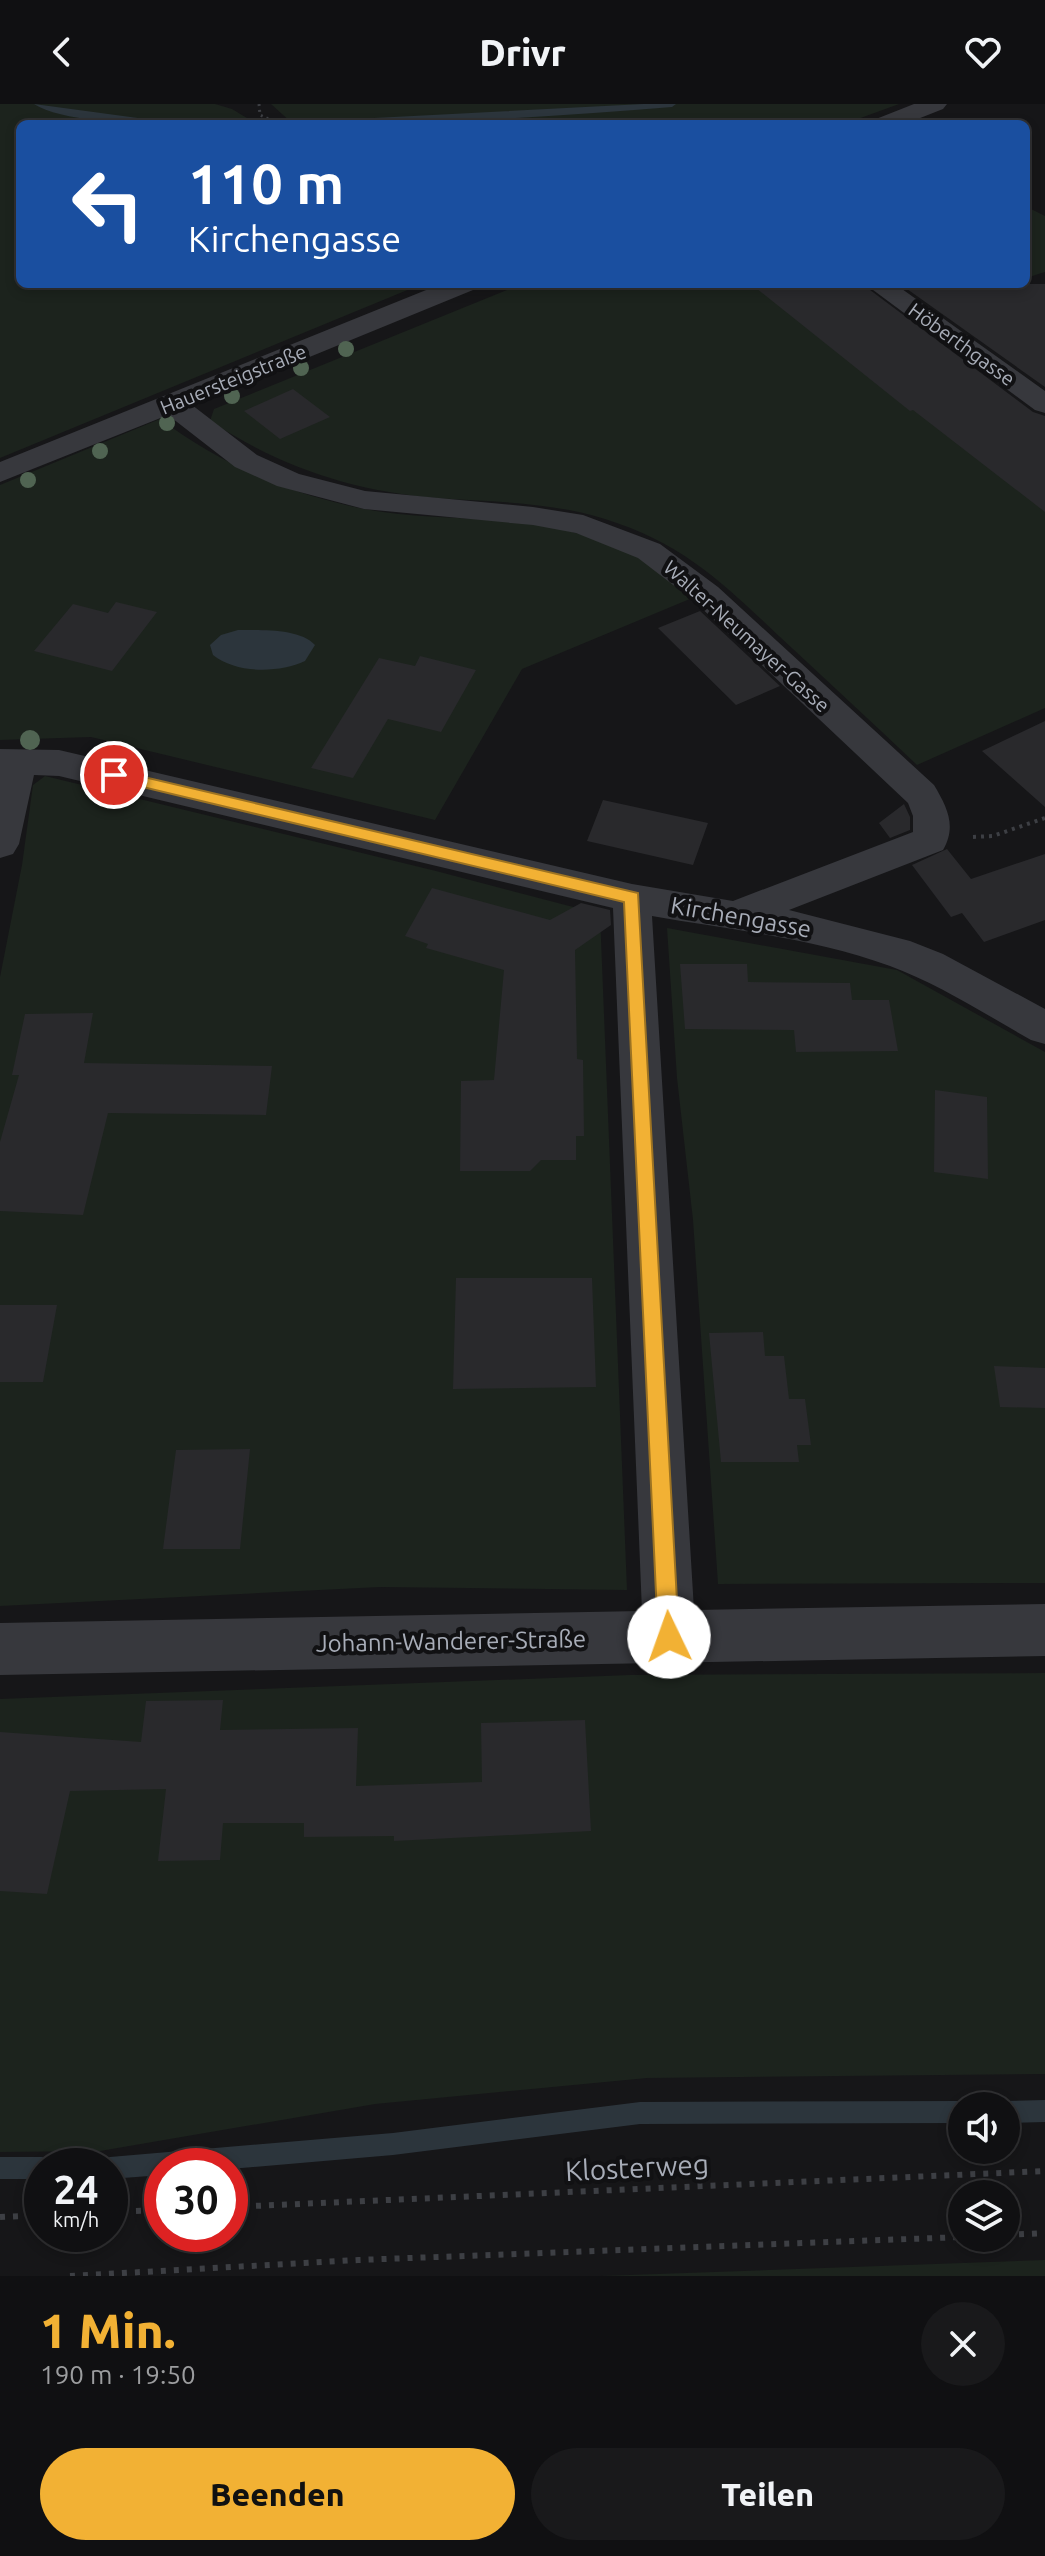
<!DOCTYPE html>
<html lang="de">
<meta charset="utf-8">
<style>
:root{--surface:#101012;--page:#19191b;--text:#f1f3f6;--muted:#9c9d9f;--line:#303032;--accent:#f2b134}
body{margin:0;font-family:Ubuntu,sans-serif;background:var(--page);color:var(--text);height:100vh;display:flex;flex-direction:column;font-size:30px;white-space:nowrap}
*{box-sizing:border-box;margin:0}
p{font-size:26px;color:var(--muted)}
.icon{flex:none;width:44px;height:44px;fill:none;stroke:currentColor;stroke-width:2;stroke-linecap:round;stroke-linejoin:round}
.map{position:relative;height:2172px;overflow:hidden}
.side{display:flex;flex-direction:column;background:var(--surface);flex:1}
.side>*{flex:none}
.guide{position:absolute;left:16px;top:16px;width:1014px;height:168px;border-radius:12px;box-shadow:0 4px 12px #0003,0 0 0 2px var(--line);background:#1a4fa0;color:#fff;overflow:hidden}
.fabs{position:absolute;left:948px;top:1988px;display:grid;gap:16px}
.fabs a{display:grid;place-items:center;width:72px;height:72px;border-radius:50%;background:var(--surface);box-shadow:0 4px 12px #0003,0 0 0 2px var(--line);font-size:40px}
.speed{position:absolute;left:24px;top:2044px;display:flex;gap:16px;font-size:40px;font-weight:700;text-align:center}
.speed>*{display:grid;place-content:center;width:104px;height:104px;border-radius:50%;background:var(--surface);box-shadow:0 4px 12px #0003,0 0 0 2px var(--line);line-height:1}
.speed small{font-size:20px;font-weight:400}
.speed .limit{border:12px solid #d22;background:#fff;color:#111}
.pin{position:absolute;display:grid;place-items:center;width:68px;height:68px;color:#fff;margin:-34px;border:4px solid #fff;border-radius:50%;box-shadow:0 2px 8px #0007}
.me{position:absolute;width:88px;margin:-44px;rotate:357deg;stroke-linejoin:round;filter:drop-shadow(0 0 6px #0008)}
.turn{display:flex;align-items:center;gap:28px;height:168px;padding:0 40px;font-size:36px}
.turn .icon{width:104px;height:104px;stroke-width:2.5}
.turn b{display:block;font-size:56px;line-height:68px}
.round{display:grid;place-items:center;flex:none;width:84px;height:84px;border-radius:42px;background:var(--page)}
.headline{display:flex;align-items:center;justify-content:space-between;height:136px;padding:0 40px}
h1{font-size:48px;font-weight:800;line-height:60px;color:var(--accent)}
.primary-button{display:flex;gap:16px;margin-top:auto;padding:16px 40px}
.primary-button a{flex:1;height:92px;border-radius:48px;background:var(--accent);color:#111;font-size:32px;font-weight:800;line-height:92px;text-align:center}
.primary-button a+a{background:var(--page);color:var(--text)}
header{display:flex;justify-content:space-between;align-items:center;height:104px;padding:0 40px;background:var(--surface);font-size:36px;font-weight:800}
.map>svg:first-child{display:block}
.green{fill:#1c231d}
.water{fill:#2c353c}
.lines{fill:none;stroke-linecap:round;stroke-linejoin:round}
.stream{fill:#2c353c;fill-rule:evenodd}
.building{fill:#29292c}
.path-far2{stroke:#3d3f44;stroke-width:3;stroke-dasharray:2 4;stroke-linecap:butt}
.path-far1{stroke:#3d3f44;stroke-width:4;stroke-dasharray:3 5;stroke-linecap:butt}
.path{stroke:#3d3f44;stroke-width:6;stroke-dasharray:5 8;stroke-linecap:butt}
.minor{fill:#37383d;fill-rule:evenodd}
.tree{fill:#506452}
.route{fill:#f2b134;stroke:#9d7322;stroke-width:2}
.labels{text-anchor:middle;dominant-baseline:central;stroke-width:8;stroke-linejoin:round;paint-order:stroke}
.far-street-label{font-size:20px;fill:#a8adb8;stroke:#111113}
.street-label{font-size:24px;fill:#a8adb8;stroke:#111113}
.near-street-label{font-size:28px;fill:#a8adb8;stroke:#111113}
</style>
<header><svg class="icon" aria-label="back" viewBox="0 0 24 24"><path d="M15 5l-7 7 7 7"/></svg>Drivr<svg class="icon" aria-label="heart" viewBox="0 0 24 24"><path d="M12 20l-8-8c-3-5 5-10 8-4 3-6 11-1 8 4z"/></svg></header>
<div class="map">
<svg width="1045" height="2172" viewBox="0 0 1045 2172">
<rect width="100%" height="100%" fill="#161618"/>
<path class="green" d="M 0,0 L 215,0 L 232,5 L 257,20 L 20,20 L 20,180 L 422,180 L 0,354 Z
M 271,0 L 899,0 L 844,20 L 293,20 Z
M 1031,105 L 1045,112 L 1045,168 L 1026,174 L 1026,107 Z
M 522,180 L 843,180 L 1045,325 L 1045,604 L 917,661 C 876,622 834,583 793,545 C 729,486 691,442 605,415 C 550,398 494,398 437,394 C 352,387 281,363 210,317 L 214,305 Z
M 160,315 C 217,357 277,385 346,401 C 401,415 458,412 515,418 C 561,423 612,436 653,459 C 669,468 683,481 697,492 L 522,565 L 435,716 L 91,633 L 0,636 L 0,381 Z
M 45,672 L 436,767 L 600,810 L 627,1486 L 380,1483 L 0,1502 L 0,873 L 22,761 L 33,681 Z
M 667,824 L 897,866 L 1045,948 L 1045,1479 L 718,1480 L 693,1116 L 677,974 Z
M 1045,1569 L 1045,1970 L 647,1974 L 375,2000 L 100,2047 L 0,2048 L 0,1595 L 630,1571 Z
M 1045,2156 L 1045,2172 L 601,2172 Z"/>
<path class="water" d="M 238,526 C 259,526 300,524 315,541 L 305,557 C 279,569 237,570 213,551 L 210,541 L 221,531 Z"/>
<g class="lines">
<path class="stream" d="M 34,0 L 160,17 L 164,20 C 132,20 60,17 34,0 Z
M 643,0 L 676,0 L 672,3 C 552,13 432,20 312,20 L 316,17 Z
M 1045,1996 L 1045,2018 L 1006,2019 L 1006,2002 L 997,2002 L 1006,1997 Z
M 962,1997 L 971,2002 L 962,2002 L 962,2019 L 640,2020 L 393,2051 L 230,2065 L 230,2062 L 162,2062 L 162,2071 L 110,2075 L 110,2062 L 99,2062 L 102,2056 L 110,2053 L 393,2029 L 640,1998 Z
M 0,2053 L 42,2053 L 50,2056 L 53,2062 L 42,2062 L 42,2075 L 0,2075 Z"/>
</g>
<path class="building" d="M 751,180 L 862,180 L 1033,308 L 1045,312 L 1045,408 L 913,306 L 910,307 Z
M 900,180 L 1045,180 L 1045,283 Z
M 293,285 L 330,313 L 280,335 L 244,307 Z
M 116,498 L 157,508 L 112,567 L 34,547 L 73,500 L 108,509 Z
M 700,507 L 780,582 L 736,601 L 658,524 Z
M 420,552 L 476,566 L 441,628 L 388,615 L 353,674 L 311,664 L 379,554 L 415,562 Z
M 1045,617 L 1045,703 L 982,647 Z
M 603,696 L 708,719 L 693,761 L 587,737 Z
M 904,700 L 910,713 L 910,726 L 890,734 L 879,719 Z
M 947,745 L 971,775 L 1045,750 L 1045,816 L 984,838 L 962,809 L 951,813 L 912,761 Z
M 432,784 L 550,816 L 581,799 L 610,806 L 611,821 L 575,846 L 577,955 L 583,956 L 584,1032 L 576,1032 L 576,1056 L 541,1056 L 530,1067 L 460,1067 L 461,977 L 494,976 L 504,866 L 426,844 L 428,840 L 405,832 Z
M 680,860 L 747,860 L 748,878 L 850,879 L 852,896 L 889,896 L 898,947 L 796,948 L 794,926 L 685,925 Z
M 93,909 L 84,959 L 272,962 L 266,1011 L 108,1009 L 83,1111 L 0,1107 L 0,1038 L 19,971 L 12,971 L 25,910 Z
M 935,986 L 987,993 L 988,1075 L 934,1068 Z
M 456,1174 L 592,1174 L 596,1283 L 453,1285 Z
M 0,1201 L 57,1201 L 43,1278 L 0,1278 Z
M 763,1228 L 765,1252 L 784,1252 L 789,1295 L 805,1295 L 811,1341 L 797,1341 L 799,1358 L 721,1358 L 709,1229 Z
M 994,1262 L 1045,1264 L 1045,1304 L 1000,1303 Z
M 250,1345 L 240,1445 L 163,1445 L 176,1346 Z
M 223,1596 L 220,1626 L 358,1624 L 356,1682 L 482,1678 L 481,1619 L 585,1616 L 591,1727 L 394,1737 L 394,1732 L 304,1733 L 304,1719 L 223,1719 L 220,1756 L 158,1757 L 166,1685 L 70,1687 L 47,1790 L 0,1787 L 0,1628 L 141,1638 L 146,1597 Z"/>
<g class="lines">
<path class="path-far2" d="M 259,0 L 260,11 L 279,20"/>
<path class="path-far1" d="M 973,733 L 993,732 L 1045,714"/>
<path class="path" d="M 230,2103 L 1045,2067
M 110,2108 L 162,2106
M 0,2113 L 42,2111
M 1006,2131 L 1045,2129
M 70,2172 L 358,2156 L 962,2133"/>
<path class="minor" d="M 914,0 L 947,0 L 943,5 L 905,20 L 872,20 L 876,15 Z
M 441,180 L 477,180 L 473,186 L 192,301 L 257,351 L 299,370 L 365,387 L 533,403 L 583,411 L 660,440 L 718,483 L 934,681 C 947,703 957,722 943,746 L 789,806 L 910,837 L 943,850 L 1045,905 L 1045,940 L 1031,936 C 985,910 939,880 890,862 C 815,834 731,826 652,812 L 694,1506 L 1045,1500 L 1045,1552 L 0,1571 L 0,1519 L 642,1507 L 613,804 L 59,672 L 34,671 L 19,740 L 13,750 L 0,754 L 0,645 L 59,646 L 632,780 L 733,797 L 913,728 L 913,712 L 908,699 L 694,497 L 638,454 L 576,429 L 533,421 L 364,405 L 277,382 L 235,363 L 168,311 L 0,378 L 0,358 Z
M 865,180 L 895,180 L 1045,287 L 1045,309 L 1035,306 Z"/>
</g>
<g class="tree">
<circle cx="346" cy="245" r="8"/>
<circle cx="301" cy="264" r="8"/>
<circle cx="232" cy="292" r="8"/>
<circle cx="167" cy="319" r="8"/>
<circle cx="100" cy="347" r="8"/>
<circle cx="28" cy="376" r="8"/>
<circle cx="30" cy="636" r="10"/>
</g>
<path class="route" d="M 114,666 L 638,789 L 679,1533 L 676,1540 L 669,1544 L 661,1540 L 658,1533 L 624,798 L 109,675 L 107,671 Z"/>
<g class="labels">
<g class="far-street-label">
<text transform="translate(962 240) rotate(36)">Höberthgasse</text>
<text transform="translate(233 275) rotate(-22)">Hauersteigstraße</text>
<text transform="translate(747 532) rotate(42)">Walter-Neumayer-Gasse</text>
</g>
<g class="street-label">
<text transform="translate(741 813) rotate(10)">Kirchengasse</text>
<text transform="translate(451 1537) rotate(-1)">Johann-Wanderer-Straße</text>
</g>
<g class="near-street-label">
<text transform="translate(637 2063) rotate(-3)">Klosterweg</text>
</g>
</g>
</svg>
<div class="fabs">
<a><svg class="icon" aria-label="sound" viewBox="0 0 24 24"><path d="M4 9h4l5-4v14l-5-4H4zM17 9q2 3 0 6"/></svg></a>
<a><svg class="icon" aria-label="layers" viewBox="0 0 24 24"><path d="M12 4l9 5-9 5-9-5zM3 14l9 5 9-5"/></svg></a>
</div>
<div class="speed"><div>24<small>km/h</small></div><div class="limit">30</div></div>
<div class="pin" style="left:114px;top:671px;background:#d93025"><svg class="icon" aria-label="arrive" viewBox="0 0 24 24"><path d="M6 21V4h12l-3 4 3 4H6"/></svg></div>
<svg class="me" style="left:669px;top:1533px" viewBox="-20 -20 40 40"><circle r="19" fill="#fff"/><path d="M0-13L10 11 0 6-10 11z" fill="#f2b134"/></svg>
<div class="guide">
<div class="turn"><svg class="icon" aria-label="left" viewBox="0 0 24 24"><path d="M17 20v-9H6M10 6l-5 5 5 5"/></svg><div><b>110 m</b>Kirchengasse</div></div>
</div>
</div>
<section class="side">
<div class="headline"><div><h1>1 Min.</h1><p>190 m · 19:50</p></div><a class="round"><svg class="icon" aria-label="close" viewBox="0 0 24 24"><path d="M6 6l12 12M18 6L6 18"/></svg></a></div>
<div class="primary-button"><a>Beenden</a><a>Teilen</a></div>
</section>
